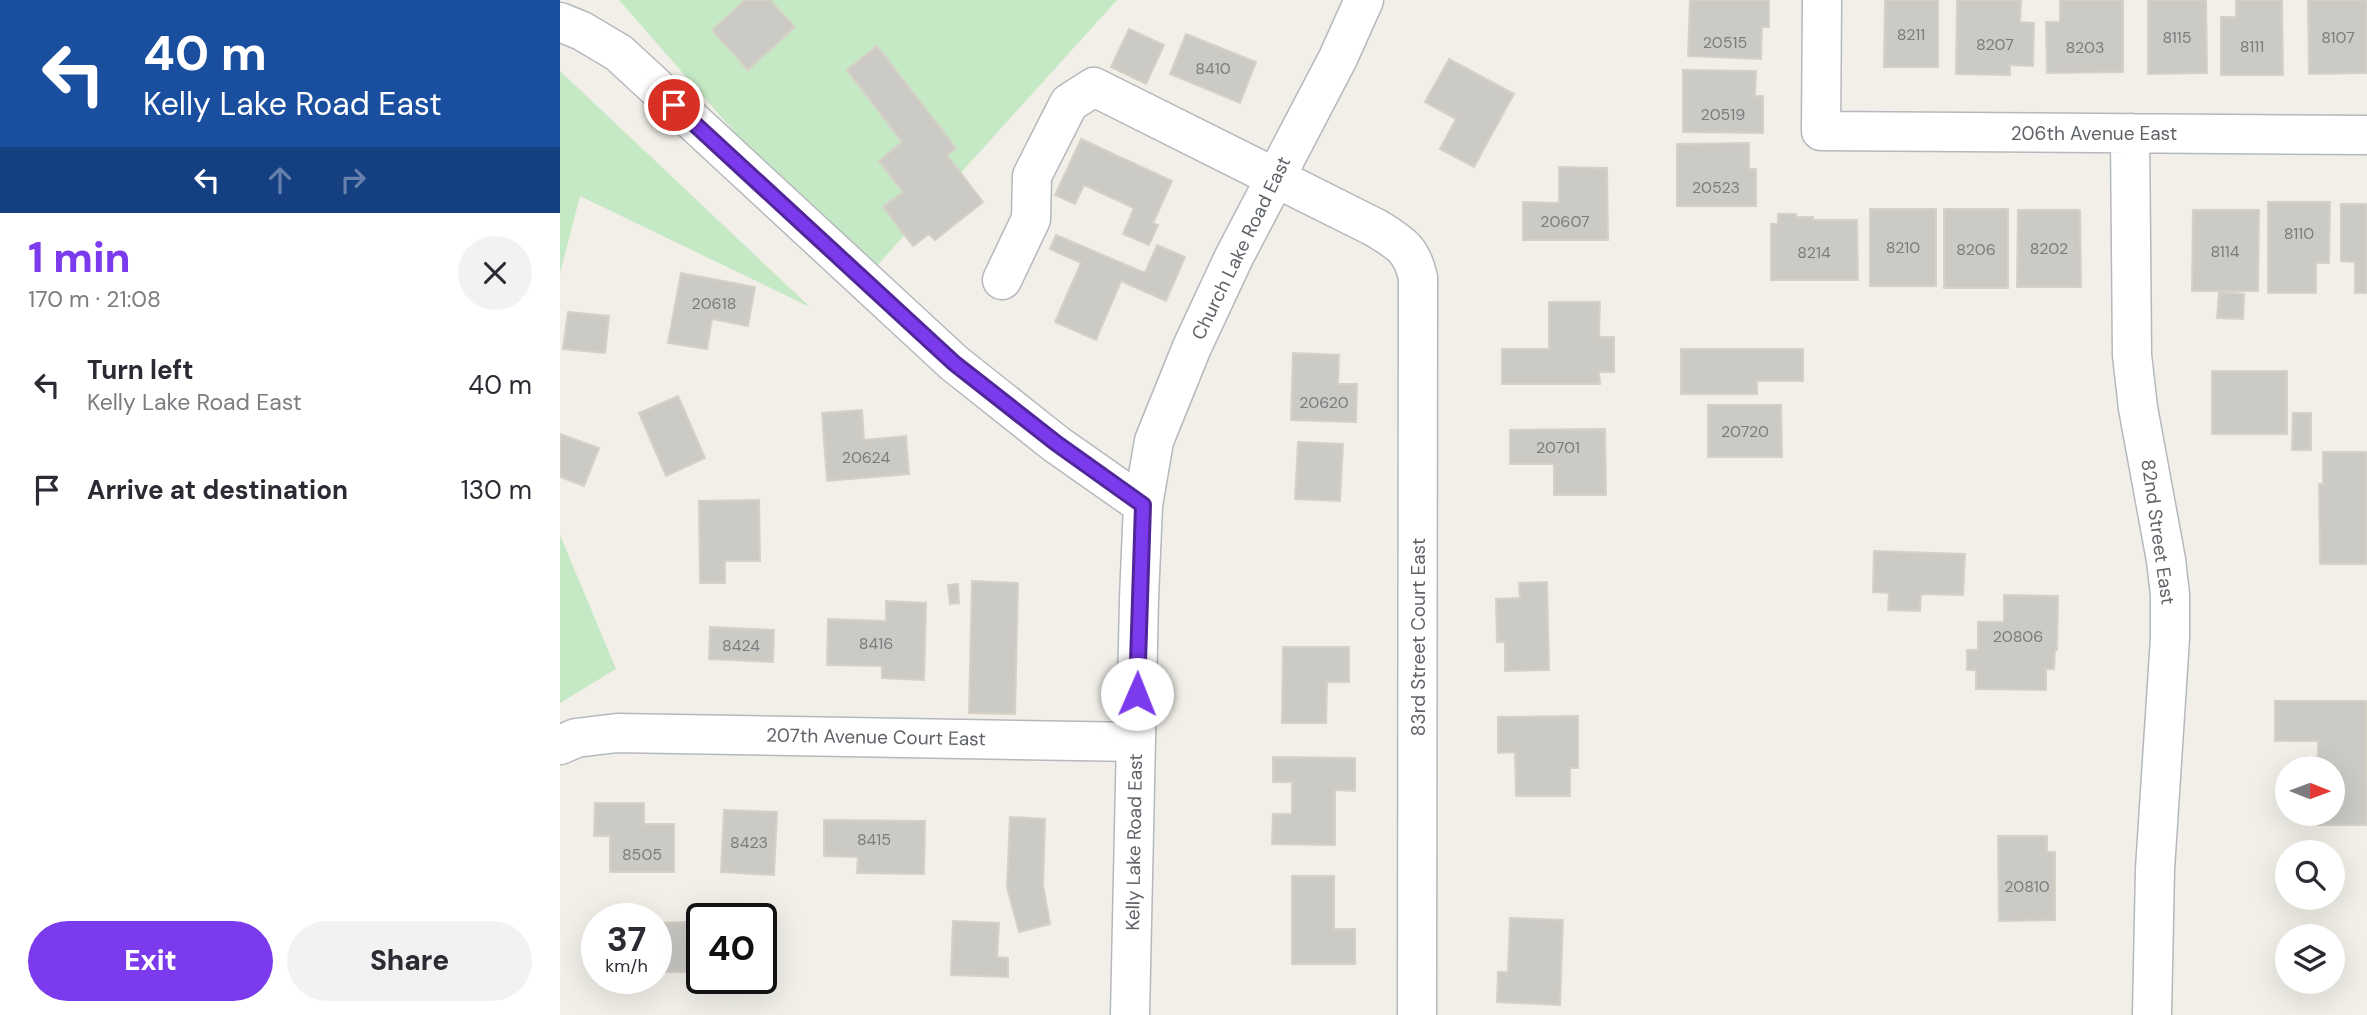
<!DOCTYPE html>
<meta charset="utf-8">
<style>
:root{--surface:#fff;--page:#f2f2f3;--text:#2b2b33;--muted:#7c7c81;--accent:#7c3aed}
body{margin:0;font-family:"DM Sans",sans-serif;background:var(--page);color:var(--text);height:100vh;display:flex;flex-direction:column;font-size:26px;white-space:nowrap}
*{box-sizing:border-box;margin:0}
p{font-size:23px;color:var(--muted)}
.icon{flex:none;width:38px;height:38px;fill:none;stroke:currentColor;stroke-width:2;stroke-linecap:round;stroke-linejoin:round}
.map{position:relative;flex:1;overflow:hidden}
.side{display:flex;flex-direction:column;background:var(--surface);width:560px}
.side>*{flex:none}
.banner{background:#1a4fa0;color:#fff;overflow:hidden}
.needle{width:46px;rotate:91deg}
.controls{position:absolute;left:1715px;top:756px;display:grid;gap:14px}
.controls a{display:grid;place-items:center;width:70px;height:70px;border-radius:50%;background:var(--surface);box-shadow:0 7px 28px #0002;font-size:35px}
.speed{position:absolute;left:21px;top:903px;display:flex;gap:14px;font-size:35px;font-weight:700;text-align:center}
.speed>*{display:grid;place-content:center;width:91px;height:91px;border-radius:50%;background:var(--surface);box-shadow:0 7px 28px #0002;line-height:1}
.speed small{font-size:18px;font-weight:400}
.speed .limit{border:4px solid #111;border-radius:10px;background:#fff;color:#111}
.pin{position:absolute;display:grid;place-items:center;width:60px;height:60px;color:#fff;margin:-30px;border:4px solid #fff;border-radius:50%;box-shadow:0 2px 7px #0007}
.me{position:absolute;width:77px;margin:-38px;rotate:1deg;stroke-linejoin:round;filter:drop-shadow(0 0 5px #0008)}
.turn{display:flex;align-items:center;gap:24px;height:147px;padding:0 28px;font-size:32px}
.turn .icon{width:91px;height:91px;stroke-width:2.5}
.turn b{display:block;font-size:49px;line-height:60px}
.lanes{display:flex;align-items:center;height:66px;padding:0 28px;background:#0003;justify-content:center;gap:35px;direction:ltr}
.lanes .off{opacity:.35}
.round{display:grid;place-items:center;flex:none;width:74px;height:74px;border-radius:37px;background:var(--page)}
.headline{display:flex;align-items:center;justify-content:space-between;height:119px;padding:0 28px}
h1{font-size:42px;font-weight:800;line-height:52px;color:var(--accent)}
.primary-button{display:flex;gap:14px;margin-top:auto;padding:14px 28px}
.primary-button a{flex:1;height:80px;border-radius:42px;background:var(--accent);color:#fff;font-size:28px;font-weight:800;line-height:80px;text-align:center}
.primary-button a+a{background:var(--page);color:var(--text)}
ul{padding:0;list-style:none}
li{display:flex;align-items:center;gap:21px;height:105px;padding:0 28px}
li div{flex:1}
li b{display:block;font-size:26px}
li em{font-style:normal}
main{display:flex;flex:1;min-height:0}
.map>svg:first-child{display:block}
.green{fill:#c5e8c5}
.building{fill:#cccac5;stroke:#d6d1c6;stroke-width:2}
.lines{fill:none;stroke-linecap:round;stroke-linejoin:round}
.minor-casing{stroke:#b5b8bc;stroke-width:41}
.minor{stroke:#fff;stroke-width:38}
.route-casing{stroke:#51269a;stroke-width:18}
.route{stroke:#7c3aed;stroke-width:12}
.labels{text-anchor:middle;dominant-baseline:central;stroke-width:5;stroke-linejoin:round;paint-order:stroke}
.number-label{font-size:16px;fill:#7a7d7f}
.street-label{font-size:19px;fill:#5f6368;stroke:#fff}
</style>
<main>
<section class="side">
<div class="banner">
<div class="turn"><svg class="icon" aria-label="left" viewBox="0 0 24 24"><path d="M17 20v-9H6M10 6l-5 5 5 5"/></svg><div><b>40 m</b>Kelly Lake Road East</div></div>
<div class="lanes"><svg class="icon" aria-label="left" viewBox="0 0 24 24"><path d="M17 20v-9H6M10 6l-5 5 5 5"/></svg><svg class="icon off" aria-label="ahead" viewBox="0 0 24 24"><path d="M12 20V5M6 11l6-6 6 6"/></svg><svg class="icon off" aria-label="right" viewBox="0 0 24 24"><path d="M7 20v-9h11M14 6l5 5-5 5"/></svg></div>
</div>
<div class="headline"><div><h1>1 min</h1><p>170 m · 21:08</p></div><a class="round"><svg class="icon" aria-label="close" viewBox="0 0 24 24"><path d="M6 6l12 12M18 6L6 18"/></svg></a></div>
<ul>
<li><svg class="icon" aria-label="left" viewBox="0 0 24 24"><path d="M17 20v-9H6M10 6l-5 5 5 5"/></svg><div><b>Turn left</b><p>Kelly Lake Road East</p></div><em>40 m</em></li>
<li><svg class="icon" aria-label="arrive" viewBox="0 0 24 24"><path d="M6 21V4h12l-3 4 3 4H6"/></svg><div><b>Arrive at destination</b></div><em>130 m</em></li>
</ul>
<div class="primary-button"><a>Exit</a><a>Share</a></div>
</section>
<div class="map">
<svg width="1807" height="1015" viewBox="0 0 1807 1015">
<rect width="100%" height="100%" fill="#f1efe8"/>
<path class="green" d="M 59,0 L 557,0 L 304,280 Z
M 0,71 L 250,307 L 20,196 L 0,273 Z
M 0,535 L 56,669 L 0,703 Z"/>
<path class="building" d="M 185,0 L 210,0 L 235,27 L 188,70 L 152,30 Z
M 1130,0 L 1209,0 L 1209,27 L 1202,27 L 1201,59 L 1128,56 Z
M 1325,0 L 1378,0 L 1378,67 L 1324,67 Z
M 1397,0 L 1461,0 L 1460,22 L 1474,23 L 1473,66 L 1450,65 L 1450,75 L 1396,74 Z
M 1500,0 L 1563,0 L 1563,72 L 1487,73 L 1486,22 L 1500,22 Z
M 1588,0 L 1646,0 L 1647,73 L 1588,74 Z
M 1676,0 L 1722,0 L 1723,75 L 1661,75 L 1661,17 L 1676,17 Z
M 1748,0 L 1807,0 L 1807,73 L 1749,74 Z
M 569,29 L 604,45 L 586,84 L 551,67 Z
M 626,34 L 696,62 L 680,103 L 610,74 Z
M 317,46 L 396,148 L 387,155 L 423,202 L 375,240 L 369,234 L 353,246 L 323,207 L 343,192 L 319,161 L 342,142 L 287,70 Z
M 889,59 L 954,94 L 914,167 L 880,149 L 896,119 L 865,102 Z
M 1123,70 L 1196,71 L 1195,96 L 1203,96 L 1203,133 L 1123,132 Z
M 521,139 L 612,181 L 593,223 L 598,225 L 589,245 L 563,234 L 574,208 L 524,185 L 515,204 L 495,195 Z
M 1189,143 L 1189,169 L 1196,169 L 1196,206 L 1117,206 L 1117,144 Z
M 999,167 L 1047,168 L 1048,240 L 963,240 L 963,202 L 999,203 Z
M 1708,202 L 1770,202 L 1769,263 L 1756,263 L 1756,293 L 1708,293 Z
M 1781,204 L 1807,204 L 1807,293 L 1795,293 L 1795,262 L 1781,261 Z
M 1310,209 L 1376,209 L 1376,286 L 1310,286 Z
M 1384,209 L 1448,209 L 1448,288 L 1384,288 Z
M 1458,210 L 1520,210 L 1521,287 L 1457,287 Z
M 1633,210 L 1699,210 L 1698,291 L 1632,291 Z
M 1218,214 L 1236,214 L 1236,217 L 1253,217 L 1253,220 L 1297,220 L 1298,280 L 1211,280 L 1211,224 L 1218,224 Z
M 496,235 L 585,273 L 597,245 L 625,257 L 606,301 L 561,281 L 536,340 L 495,322 L 521,263 L 490,249 Z
M 121,273 L 195,287 L 188,326 L 152,319 L 147,349 L 108,343 Z
M 1659,292 L 1684,294 L 1683,319 L 1657,318 Z
M 989,302 L 1040,302 L 1039,337 L 1054,337 L 1054,372 L 1039,372 L 1040,384 L 942,384 L 942,349 L 989,349 Z
M 8,312 L 49,316 L 45,353 L 3,349 Z
M 1121,349 L 1243,349 L 1243,381 L 1197,381 L 1197,394 L 1121,394 Z
M 733,353 L 779,355 L 778,384 L 797,384 L 796,422 L 731,420 Z
M 1652,371 L 1727,371 L 1727,434 L 1652,434 Z
M 118,396 L 145,458 L 106,476 L 79,413 Z
M 1148,405 L 1221,405 L 1222,457 L 1148,457 Z
M 302,410 L 304,440 L 346,436 L 349,474 L 267,481 L 262,413 Z
M 1733,413 L 1751,413 L 1751,450 L 1732,450 Z
M 1045,429 L 1046,495 L 994,495 L 994,464 L 950,464 L 950,430 Z
M 0,434 L 39,448 L 24,486 L 0,477 Z
M 738,442 L 783,444 L 780,501 L 735,499 Z
M 1763,452 L 1807,452 L 1807,564 L 1760,564 L 1759,484 L 1763,484 Z
M 199,500 L 200,561 L 165,561 L 165,583 L 140,583 L 139,501 Z
M 1314,551 L 1405,554 L 1403,595 L 1361,594 L 1360,611 L 1328,610 L 1329,593 L 1313,592 Z
M 412,581 L 458,583 L 455,714 L 409,713 Z
M 987,582 L 989,670 L 945,671 L 945,642 L 937,642 L 936,599 L 960,598 L 959,583 Z
M 398,584 L 399,603 L 390,604 L 388,585 Z
M 1444,595 L 1498,596 L 1497,650 L 1495,650 L 1494,669 L 1486,669 L 1486,690 L 1416,689 L 1416,670 L 1407,670 L 1407,650 L 1418,650 L 1418,622 L 1444,622 Z
M 326,601 L 366,603 L 364,680 L 322,678 L 322,666 L 267,665 L 268,619 L 326,621 Z
M 150,627 L 214,630 L 213,662 L 149,659 Z
M 723,647 L 789,647 L 789,682 L 767,682 L 766,723 L 722,723 Z
M 1715,701 L 1806,701 L 1807,825 L 1757,825 L 1757,814 L 1773,814 L 1773,768 L 1745,768 L 1745,757 L 1758,757 L 1758,741 L 1715,741 Z
M 1018,716 L 1018,768 L 1010,768 L 1010,796 L 956,796 L 955,752 L 938,753 L 938,717 Z
M 713,757 L 795,758 L 795,791 L 775,790 L 775,845 L 712,844 L 713,814 L 732,814 L 732,782 L 713,782 Z
M 35,803 L 84,803 L 84,824 L 114,824 L 114,872 L 50,872 L 50,836 L 34,836 Z
M 164,810 L 217,812 L 214,875 L 161,872 Z
M 450,817 L 485,819 L 483,885 L 490,924 L 459,932 L 447,887 Z
M 264,820 L 365,821 L 364,874 L 297,873 L 298,857 L 264,856 Z
M 1438,836 L 1487,836 L 1487,852 L 1495,852 L 1495,920 L 1439,921 Z
M 732,876 L 774,876 L 774,929 L 795,929 L 795,964 L 732,964 Z
M 950,918 L 1003,920 L 1000,1005 L 937,1002 L 938,972 L 948,972 Z
M 393,921 L 439,923 L 437,957 L 448,958 L 448,977 L 391,975 Z
M 127,922 L 127,972 L 96,972 L 96,923 Z
M 139,924 L 142,925 L 142,970 L 137,970 Z"/>
<g class="lines">
<defs>
<path id="minor" d="M 1262,0 L 1261,131 L 1807,135
M 0,22 L 22,31 L 59,53 L 394,363 L 496,444 L 583,505
M 1570,133 L 1572,355 L 1578,408 L 1606,560 L 1610,595 L 1610,638 L 1595,869 L 1592,1015
M 442,280 L 471,219 L 472,176 L 509,103 L 534,87 L 816,228 C 840,243 852,249 858,278 L 857,1015
M 0,745 L 16,738 L 57,733 L 576,742
M 570,1015 L 579,599 L 583,505 L 594,441 L 632,347 L 674,257 L 778,58 L 804,0"/>
</defs>
<use href="#minor" class="minor-casing"/>
<use href="#minor" class="minor"/>
</g>
<g class="lines">
<defs>
<path id="route" d="M 114,105 L 394,363 L 496,443 L 583,505 L 577,694"/>
</defs>
<use href="#route" class="route-casing"/>
<use href="#route" class="route"/>
</g>
<g class="labels">
<g class="number-label">
<text x="1351" y="34">8211</text>
<text x="1617" y="37">8115</text>
<text x="1778" y="37">8107</text>
<text x="1165" y="42">20515</text>
<text x="1435" y="44">8207</text>
<text x="1692" y="46">8111</text>
<text x="1525" y="47">8203</text>
<text x="653" y="68">8410</text>
<text x="1163" y="114">20519</text>
<text x="1156" y="187">20523</text>
<text x="1005" y="221">20607</text>
<text x="1739" y="233">8110</text>
<text x="1343" y="247">8210</text>
<text x="1489" y="248">8202</text>
<text x="1416" y="249">8206</text>
<text x="1665" y="251">8114</text>
<text x="1254" y="252">8214</text>
<text x="154" y="303">20618</text>
<text x="764" y="402">20620</text>
<text x="1185" y="431">20720</text>
<text x="998" y="447">20701</text>
<text x="306" y="457">20624</text>
<text x="1458" y="636">20806</text>
<text x="316" y="643">8416</text>
<text x="181" y="645">8424</text>
<text x="314" y="839">8415</text>
<text x="189" y="842">8423</text>
<text x="82" y="854">8505</text>
<text x="1467" y="886">20810</text>
</g>
<g class="street-label">
<text x="1534" y="133">206th Avenue East</text>
<text transform="translate(681 248) rotate(-64)">Church Lake Road East</text>
<text transform="translate(1598 532) rotate(82)">82nd Street East</text>
<text transform="translate(858 637) rotate(-90)">83rd Street Court East</text>
<text transform="translate(316 737) rotate(1)">207th Avenue Court East</text>
<text transform="translate(574 842) rotate(-89)">Kelly Lake Road East</text>
</g>
</g>
</svg>
<div class="controls">
<a><svg class="needle" viewBox="-14 -14 28 28"><path d="M0-13l5 13h-10z" fill="#e53935"/><path d="M0 13l5-13h-10z" fill="#7c7c81"/></svg></a>
<a><svg class="icon" aria-label="search" viewBox="0 0 24 24"><circle cx="10" cy="10" r="6"/><path d="M15 15l6 6"/></svg></a>
<a><svg class="icon" aria-label="layers" viewBox="0 0 24 24"><path d="M12 4l9 5-9 5-9-5zM3 14l9 5 9-5"/></svg></a>
</div>
<div class="speed"><div>37<small>km/h</small></div><div class="limit">40</div></div>
<div class="pin" style="left:114px;top:105px;background:#d93025"><svg class="icon" aria-label="arrive" viewBox="0 0 24 24"><path d="M6 21V4h12l-3 4 3 4H6"/></svg></div>
<svg class="me" style="left:577px;top:694px" viewBox="-20 -20 40 40"><circle r="19" fill="#fff"/><path d="M0-13L10 11 0 6-10 11z" fill="#7c3aed"/></svg>
</div>
</main>
